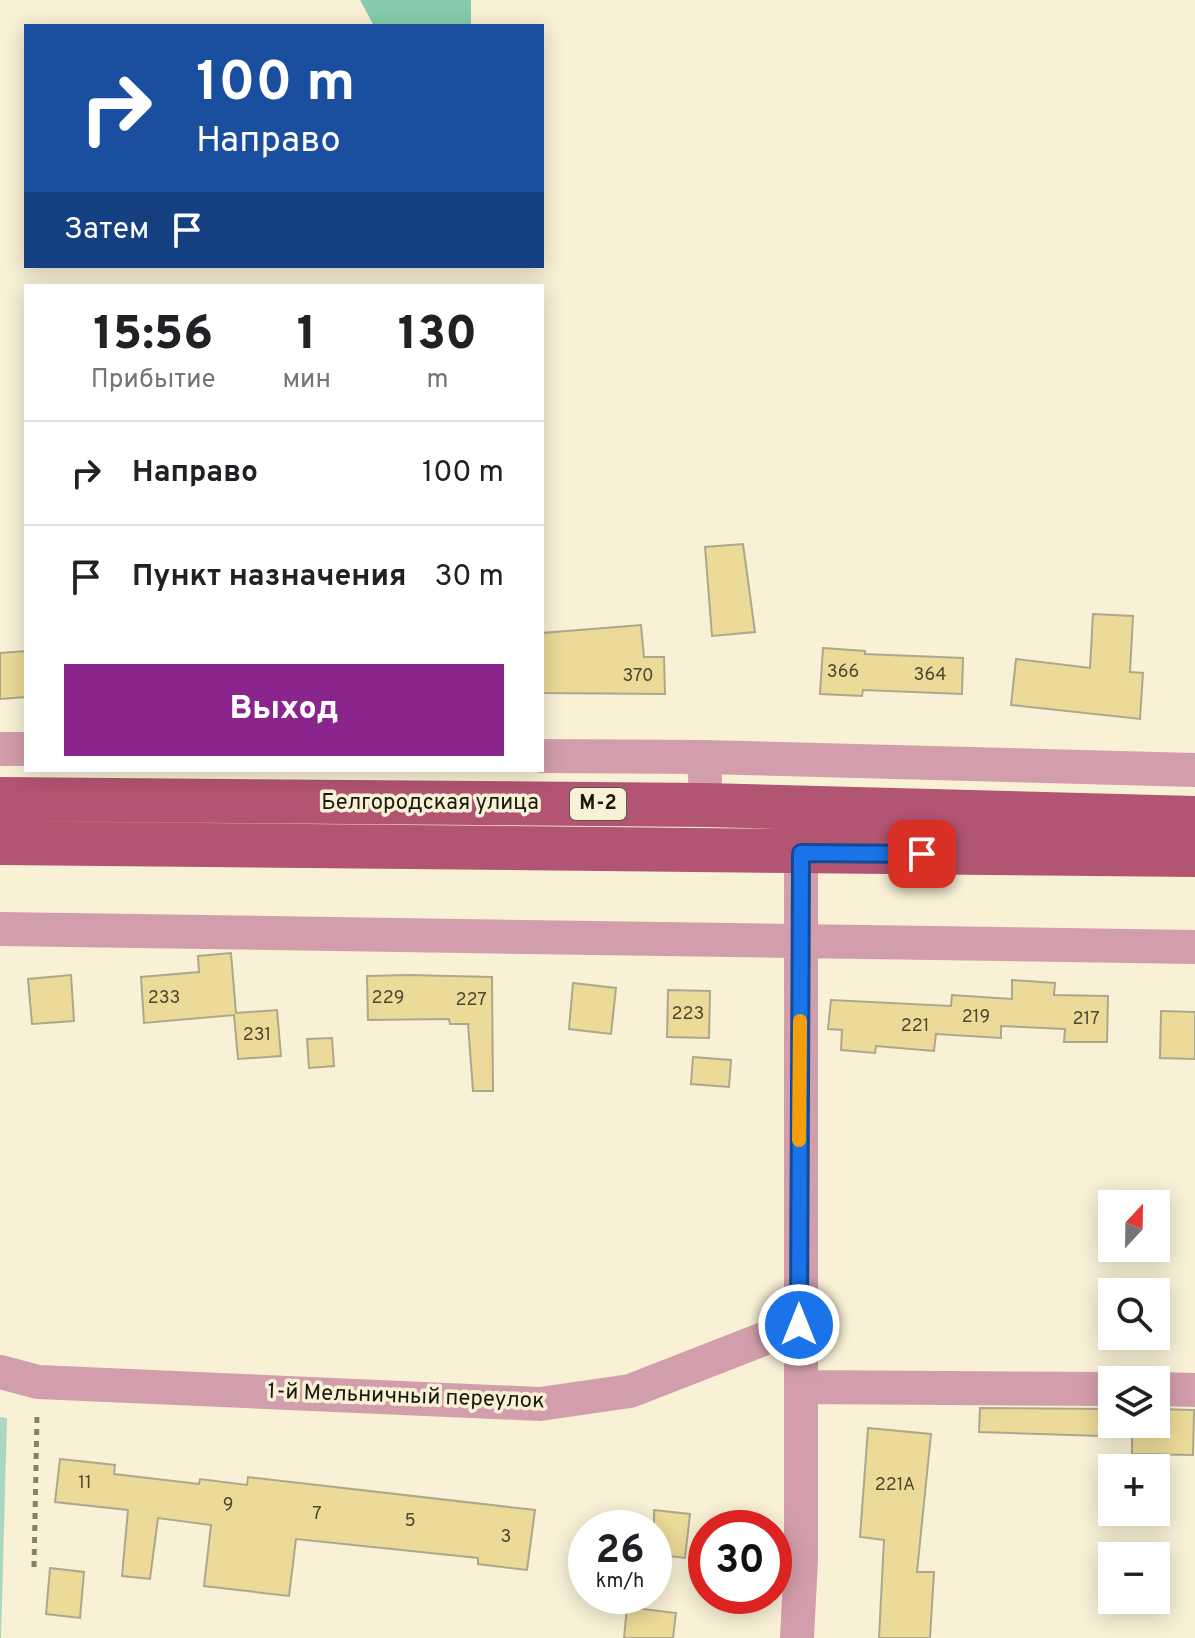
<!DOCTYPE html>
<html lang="ru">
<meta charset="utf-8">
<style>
:root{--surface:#fff;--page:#f6f6f6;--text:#202124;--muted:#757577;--line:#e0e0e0;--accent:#89258c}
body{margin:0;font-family:Overpass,sans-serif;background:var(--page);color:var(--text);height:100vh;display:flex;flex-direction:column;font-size:30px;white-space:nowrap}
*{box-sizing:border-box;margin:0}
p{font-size:26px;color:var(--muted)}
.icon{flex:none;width:44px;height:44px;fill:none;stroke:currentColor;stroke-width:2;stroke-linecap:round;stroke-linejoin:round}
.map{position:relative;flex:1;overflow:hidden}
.details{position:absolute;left:24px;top:284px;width:520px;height:488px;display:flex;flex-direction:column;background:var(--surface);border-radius:0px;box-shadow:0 4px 20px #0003}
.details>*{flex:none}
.banner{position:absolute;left:24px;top:24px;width:520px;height:244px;border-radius:0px;box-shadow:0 4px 20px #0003;background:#1a4fa0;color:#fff;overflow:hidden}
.needle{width:52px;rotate:22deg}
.buttons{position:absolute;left:1098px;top:1190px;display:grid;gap:16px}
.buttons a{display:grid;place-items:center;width:72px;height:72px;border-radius:0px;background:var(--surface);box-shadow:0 4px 20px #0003;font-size:40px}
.speed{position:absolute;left:568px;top:1510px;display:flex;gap:16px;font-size:40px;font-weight:700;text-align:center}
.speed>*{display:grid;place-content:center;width:104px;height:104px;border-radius:50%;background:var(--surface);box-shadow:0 4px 20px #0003;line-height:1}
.speed small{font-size:20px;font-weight:400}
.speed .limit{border:12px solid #d22;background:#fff;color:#111}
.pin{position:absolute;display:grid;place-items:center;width:68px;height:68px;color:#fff;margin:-34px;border-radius:16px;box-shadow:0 4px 12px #0006}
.me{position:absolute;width:88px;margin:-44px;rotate:0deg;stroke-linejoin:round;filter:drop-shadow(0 0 6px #0008)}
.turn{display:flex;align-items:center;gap:28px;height:168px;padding:0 40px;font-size:36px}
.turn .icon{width:104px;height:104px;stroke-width:2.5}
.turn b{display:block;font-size:56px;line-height:68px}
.then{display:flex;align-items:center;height:76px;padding:0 40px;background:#0003;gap:16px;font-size:30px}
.eta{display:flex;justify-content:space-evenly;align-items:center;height:136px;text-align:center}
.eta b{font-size:48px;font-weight:800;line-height:56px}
.action{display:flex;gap:16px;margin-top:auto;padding:16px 40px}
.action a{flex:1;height:92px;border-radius:0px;background:var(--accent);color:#fff;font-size:32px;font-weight:800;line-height:92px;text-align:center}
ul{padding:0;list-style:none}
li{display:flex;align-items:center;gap:24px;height:104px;padding:0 40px;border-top:2px solid var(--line)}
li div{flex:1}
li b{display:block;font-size:30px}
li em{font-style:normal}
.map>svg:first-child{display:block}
.green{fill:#a9d7c0}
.forest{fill:#86ccaa}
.building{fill:#ebda98;stroke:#ada78d;stroke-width:2}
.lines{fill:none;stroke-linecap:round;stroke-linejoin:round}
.path{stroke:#84806d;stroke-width:5;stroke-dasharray:6 6;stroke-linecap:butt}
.minor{stroke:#d39eab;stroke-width:34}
.major{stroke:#b25572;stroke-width:44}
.route-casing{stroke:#114b97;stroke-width:20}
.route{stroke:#1a73e8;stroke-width:14}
.slow{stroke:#f59e0b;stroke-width:14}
.labels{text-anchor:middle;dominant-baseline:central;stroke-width:7;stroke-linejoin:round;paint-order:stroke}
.number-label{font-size:18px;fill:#4e4830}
.shield{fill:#f8f1d6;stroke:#5d594a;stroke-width:2}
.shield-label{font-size:20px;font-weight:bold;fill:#1a180e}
.street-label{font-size:22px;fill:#1a180e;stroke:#f8f1d6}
</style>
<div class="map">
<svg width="1195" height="1638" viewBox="0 0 1195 1638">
<rect width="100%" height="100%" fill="#f8f1d6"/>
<path class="green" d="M 0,1417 L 7,1418 L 1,1638 L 0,1638 Z"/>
<path class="forest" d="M 360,0 L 471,0 L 471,26 L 374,26 Z"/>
<path class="building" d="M 743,544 L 755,632 L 712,636 L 705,547 Z
M 1093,614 L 1133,616 L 1130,672 L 1143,673 L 1140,719 L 1011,705 L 1016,659 L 1090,668 Z
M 641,625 L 644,657 L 664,657 L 665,694 L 542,693 L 542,633 Z
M 823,648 L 865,651 L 865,654 L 963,658 L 962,694 L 863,690 L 862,696 L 820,694 Z
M 26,651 L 26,697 L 0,699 L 0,653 Z
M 231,953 L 236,1013 L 277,1010 L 281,1056 L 238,1059 L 234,1015 L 144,1023 L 141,977 L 199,972 L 198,956 Z
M 71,975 L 74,1021 L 32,1024 L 28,979 Z
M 409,975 L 492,977 L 493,1091 L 473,1091 L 468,1024 L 450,1024 L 449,1019 L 368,1020 L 367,976 Z
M 1012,980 L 1055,983 L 1054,995 L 1108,996 L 1107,1042 L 1064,1042 L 1065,1029 L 1001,1026 L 1001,1038 L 936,1034 L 934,1051 L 876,1046 L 875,1053 L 841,1050 L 842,1030 L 828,1029 L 831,1000 L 951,1006 L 952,995 L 1012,999 Z
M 573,983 L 616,988 L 611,1034 L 569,1029 Z
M 668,990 L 710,991 L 709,1038 L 667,1037 Z
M 1161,1011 L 1195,1012 L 1195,1059 L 1160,1058 Z
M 332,1038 L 334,1066 L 309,1068 L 307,1039 Z
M 693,1057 L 731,1060 L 729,1087 L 691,1084 Z
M 980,1408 L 1112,1409 L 1112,1424 L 1156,1424 L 1156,1409 L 1194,1410 L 1193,1455 L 1132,1454 L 1132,1437 L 979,1432 Z
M 868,1428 L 931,1434 L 917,1572 L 934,1572 L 930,1638 L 879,1638 L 884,1540 L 860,1537 Z
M 60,1459 L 115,1465 L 114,1474 L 199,1484 L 200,1479 L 247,1485 L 248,1477 L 535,1510 L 527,1570 L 478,1564 L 478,1558 L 296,1539 L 289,1596 L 204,1586 L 211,1525 L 158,1518 L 150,1579 L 122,1576 L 128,1510 L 55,1502 Z
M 654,1510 L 690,1514 L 685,1558 L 654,1554 Z
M 50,1568 L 84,1572 L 80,1618 L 46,1614 Z
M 627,1607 L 676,1613 L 673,1638 L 624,1638 Z"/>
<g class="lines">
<path class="path" d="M 34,1567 L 37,1415"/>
<path class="minor" d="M 0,749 L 26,749
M 542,756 L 704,757 L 705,779
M 704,757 L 1195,770
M 0,929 L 1195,947
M 0,1372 L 38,1382 L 540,1404 L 630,1391 L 799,1325
M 802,1387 L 1112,1389
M 1156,1389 L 1195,1390
M 797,1638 L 801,1560 L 801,853"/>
<path class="major" d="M 0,799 L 706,805 L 1195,818
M 0,843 L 1195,855"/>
</g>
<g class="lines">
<defs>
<path id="route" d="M 799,1325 L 801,853 L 922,854"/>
</defs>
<use href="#route" class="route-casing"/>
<use href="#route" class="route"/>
<path class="slow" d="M 799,1140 L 800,1021"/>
</g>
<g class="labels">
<g class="number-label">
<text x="843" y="672">366</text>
<text x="930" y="675">364</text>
<text x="638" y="676">370</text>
<text x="164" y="998">233</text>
<text x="388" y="998">229</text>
<text x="471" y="1000">227</text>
<text x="688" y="1014">223</text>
<text x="976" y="1017">219</text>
<text x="1086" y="1019">217</text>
<text x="915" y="1026">221</text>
<text x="257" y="1035">231</text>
<text x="85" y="1483">11</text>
<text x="895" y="1485">221А</text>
<text x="228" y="1505">9</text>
<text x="317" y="1514">7</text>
<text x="410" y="1521">5</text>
<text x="506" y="1537">3</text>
</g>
<rect class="shield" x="570" y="788" width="56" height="32" rx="6"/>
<g class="shield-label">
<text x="598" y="804">М-2</text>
</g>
<g class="street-label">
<text x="430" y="803">Белгородская улица</text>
<text transform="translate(406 1397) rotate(2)">1-й Мельничный переулок</text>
</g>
</g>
</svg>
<div class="buttons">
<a><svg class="needle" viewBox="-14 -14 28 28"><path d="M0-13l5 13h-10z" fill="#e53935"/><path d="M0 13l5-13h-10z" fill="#757577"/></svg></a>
<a><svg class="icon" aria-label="search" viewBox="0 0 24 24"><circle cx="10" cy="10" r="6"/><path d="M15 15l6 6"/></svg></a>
<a><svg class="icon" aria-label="layers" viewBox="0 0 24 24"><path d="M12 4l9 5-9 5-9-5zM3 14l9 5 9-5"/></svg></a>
<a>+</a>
<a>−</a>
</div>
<div class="speed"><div>26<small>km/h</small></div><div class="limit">30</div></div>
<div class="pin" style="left:922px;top:854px;background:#d93025"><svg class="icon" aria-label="arrive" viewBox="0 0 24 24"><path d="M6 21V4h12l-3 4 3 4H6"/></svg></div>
<svg class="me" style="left:799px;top:1325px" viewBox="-20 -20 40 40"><circle r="17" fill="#1a73e8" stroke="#fff" stroke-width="3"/><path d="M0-11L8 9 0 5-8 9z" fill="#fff"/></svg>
<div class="banner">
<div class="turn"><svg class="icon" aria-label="right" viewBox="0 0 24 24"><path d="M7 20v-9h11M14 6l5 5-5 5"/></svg><div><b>100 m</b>Направо</div></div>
<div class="then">Затем<svg class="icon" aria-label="arrive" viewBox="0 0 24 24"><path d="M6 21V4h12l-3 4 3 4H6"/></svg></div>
</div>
<section class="details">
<div class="eta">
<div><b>15:56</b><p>Прибытие</p></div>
<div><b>1</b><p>мин</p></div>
<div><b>130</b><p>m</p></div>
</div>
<ul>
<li><svg class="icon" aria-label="right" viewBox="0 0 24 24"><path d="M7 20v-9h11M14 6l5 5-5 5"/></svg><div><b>Направо</b></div><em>100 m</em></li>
<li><svg class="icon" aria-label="arrive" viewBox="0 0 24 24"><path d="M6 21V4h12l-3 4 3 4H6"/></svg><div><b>Пункт назначения</b></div><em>30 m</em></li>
</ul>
<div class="action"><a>Выход</a></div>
</section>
</div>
